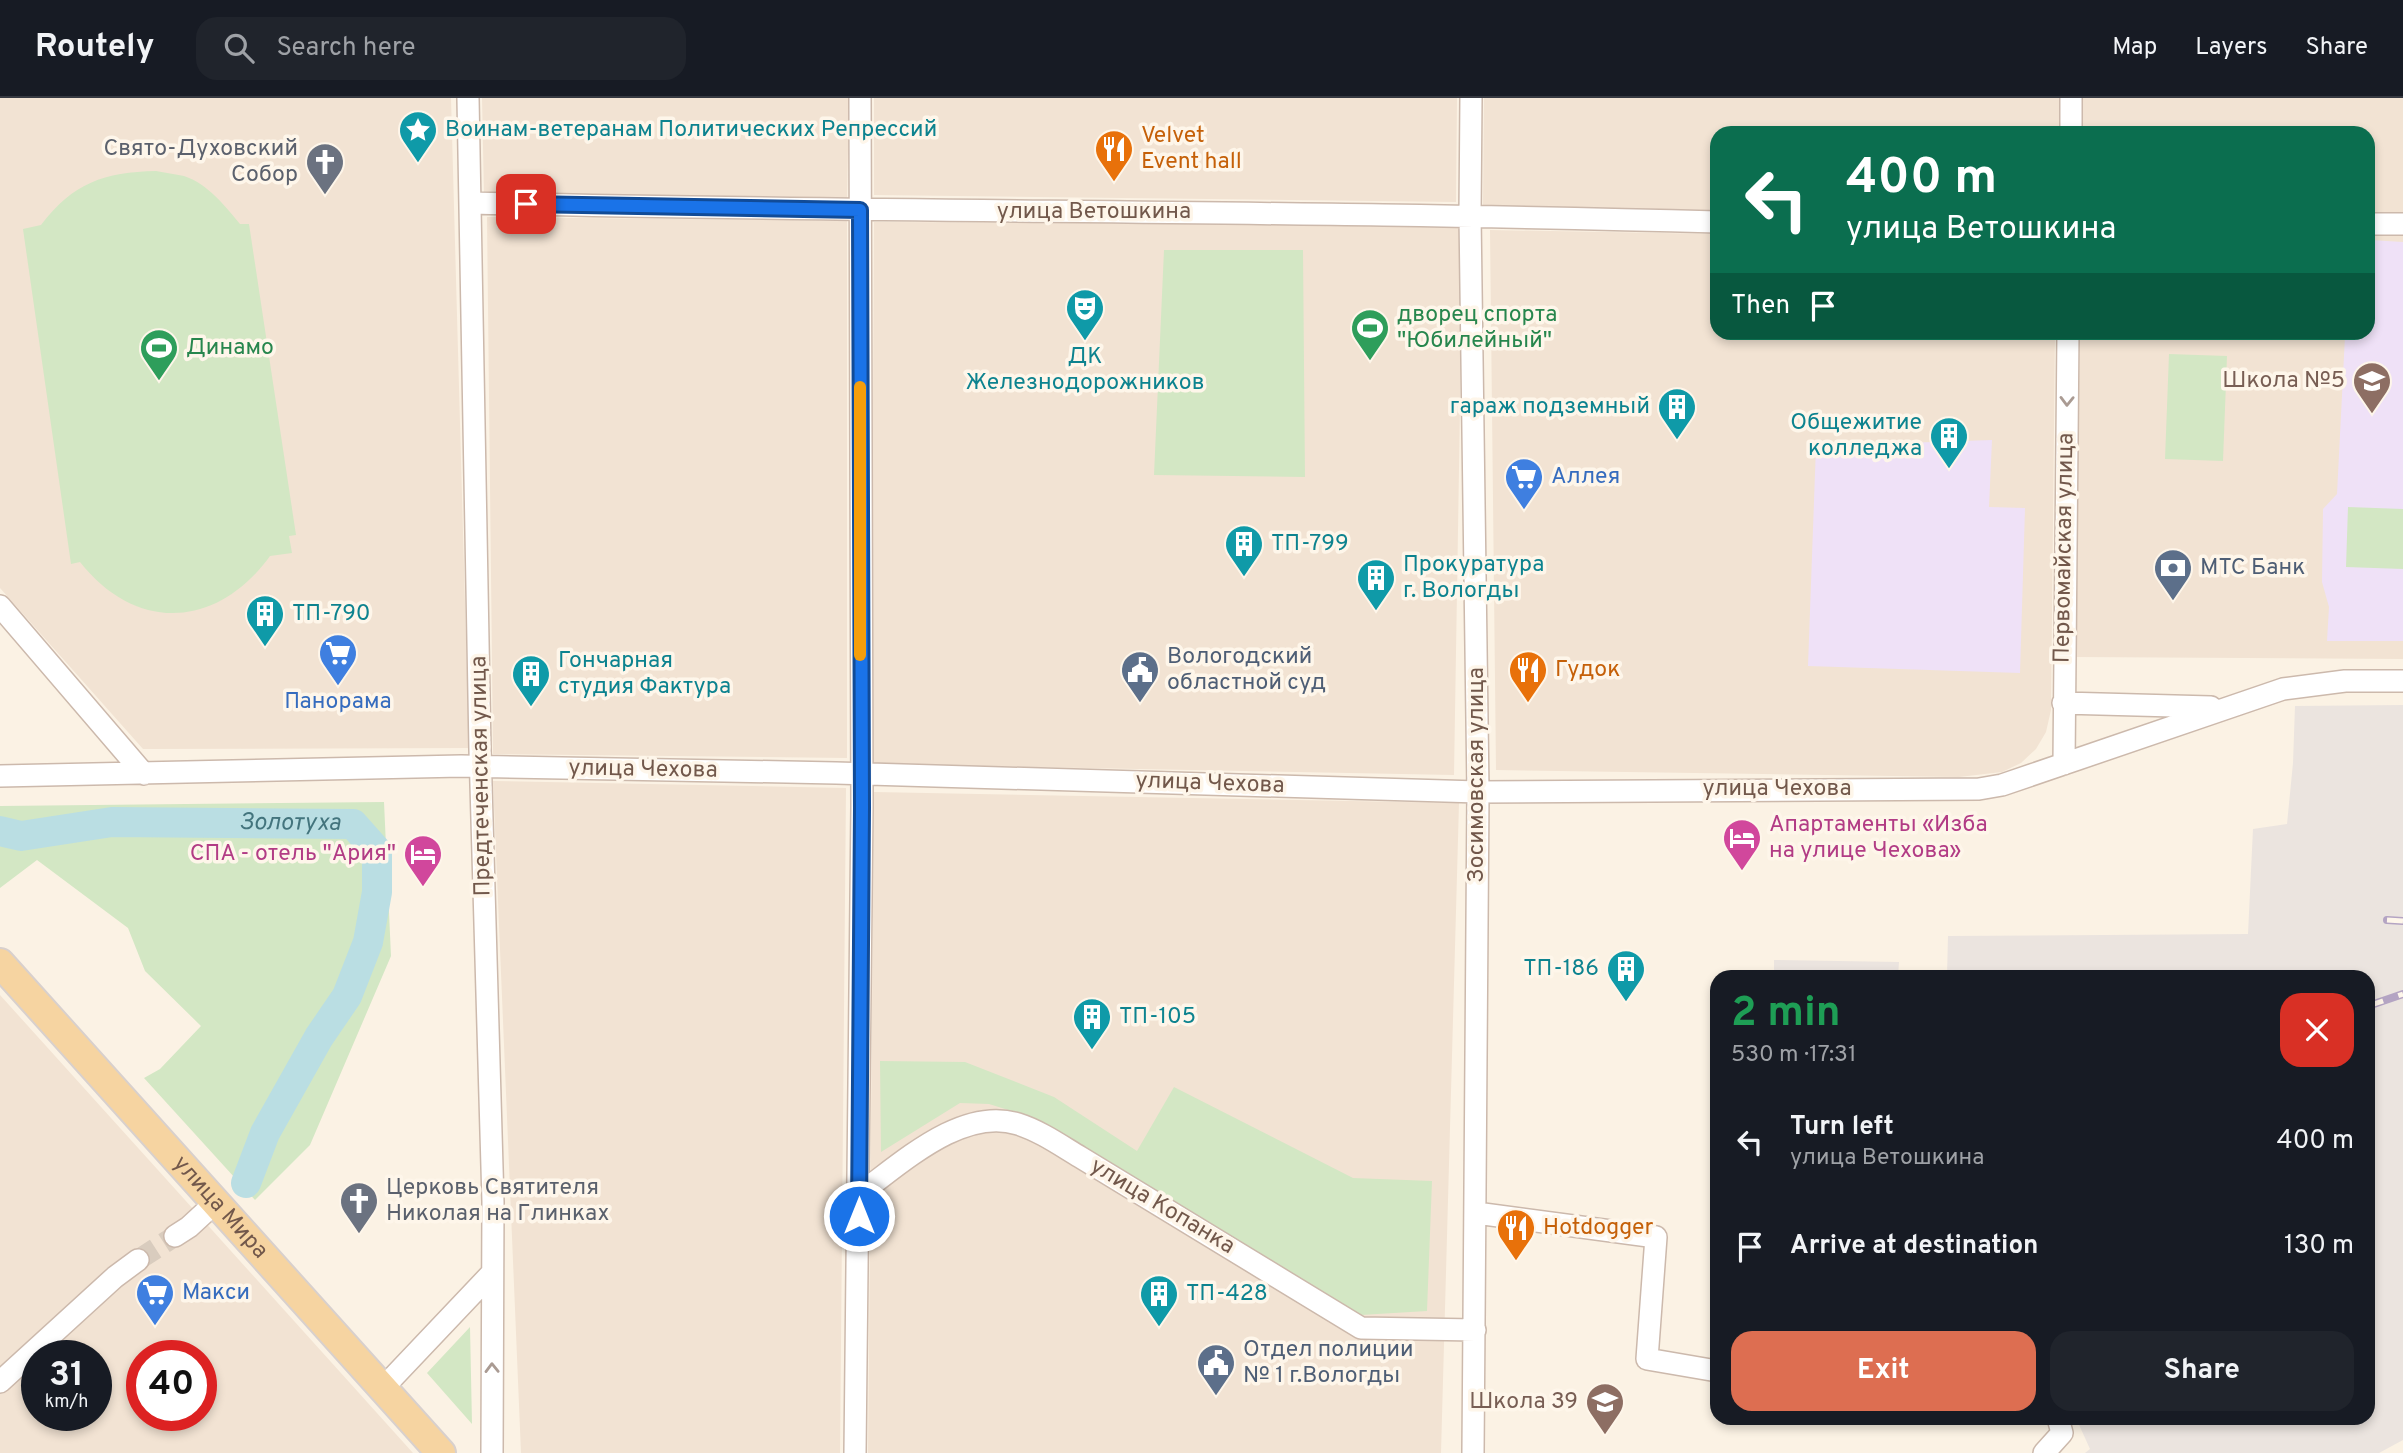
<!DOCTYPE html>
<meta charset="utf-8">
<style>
:root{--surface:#171b24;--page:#20242c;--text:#f1f3f6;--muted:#9ea1a6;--line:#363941;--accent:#dd6e51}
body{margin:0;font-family:Overpass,sans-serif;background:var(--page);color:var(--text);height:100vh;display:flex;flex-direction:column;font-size:26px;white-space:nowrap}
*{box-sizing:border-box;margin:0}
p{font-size:23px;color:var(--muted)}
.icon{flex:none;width:38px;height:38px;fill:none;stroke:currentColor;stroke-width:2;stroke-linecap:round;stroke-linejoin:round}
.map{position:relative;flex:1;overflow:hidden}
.panel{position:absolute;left:1710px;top:872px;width:665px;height:455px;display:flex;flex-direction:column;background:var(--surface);border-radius:21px;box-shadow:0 4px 10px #0003}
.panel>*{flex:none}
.hud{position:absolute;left:1710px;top:28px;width:665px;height:214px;border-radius:21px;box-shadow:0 4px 10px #0003;background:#0b6e4f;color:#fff;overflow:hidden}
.speed{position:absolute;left:21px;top:1242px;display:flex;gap:14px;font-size:35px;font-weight:700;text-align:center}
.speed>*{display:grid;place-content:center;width:91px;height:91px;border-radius:50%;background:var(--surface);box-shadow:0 4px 10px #0003;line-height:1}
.speed small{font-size:18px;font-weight:400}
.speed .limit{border:10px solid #d22;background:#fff;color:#111}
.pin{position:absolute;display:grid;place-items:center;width:60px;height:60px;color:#fff;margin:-30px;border-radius:14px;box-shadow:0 4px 10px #0006}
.me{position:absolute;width:77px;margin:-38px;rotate:0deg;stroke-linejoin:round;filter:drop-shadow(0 0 5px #0008)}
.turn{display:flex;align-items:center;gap:24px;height:147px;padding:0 21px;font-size:32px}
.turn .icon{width:91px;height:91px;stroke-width:2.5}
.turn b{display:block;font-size:49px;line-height:60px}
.then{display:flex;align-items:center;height:66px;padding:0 21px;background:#0003;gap:14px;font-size:26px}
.round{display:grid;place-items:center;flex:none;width:74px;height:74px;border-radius:21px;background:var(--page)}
.summary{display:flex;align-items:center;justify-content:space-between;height:119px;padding:0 21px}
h1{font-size:42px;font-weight:700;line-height:52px;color:#1e9e55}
.button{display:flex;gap:14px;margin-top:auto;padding:14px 21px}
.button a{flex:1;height:80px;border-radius:21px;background:var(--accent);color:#fff;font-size:28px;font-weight:700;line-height:80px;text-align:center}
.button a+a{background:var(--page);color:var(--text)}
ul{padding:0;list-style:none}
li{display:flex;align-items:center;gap:21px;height:105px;padding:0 21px}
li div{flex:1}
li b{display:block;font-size:26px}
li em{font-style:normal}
header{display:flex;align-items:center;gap:42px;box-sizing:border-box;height:98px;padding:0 35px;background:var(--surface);border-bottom:2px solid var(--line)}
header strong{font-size:33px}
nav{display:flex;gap:38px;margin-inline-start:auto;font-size:24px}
.search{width:490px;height:63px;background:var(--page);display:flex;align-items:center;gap:18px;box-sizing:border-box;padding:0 24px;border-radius:21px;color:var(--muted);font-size:26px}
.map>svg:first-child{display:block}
.residential{fill:#f2e3d3;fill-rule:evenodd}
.industrial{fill:#ebe4df}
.education{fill:#efe1f7}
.green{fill:#d3e7c4}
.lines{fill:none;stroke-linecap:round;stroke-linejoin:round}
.river{stroke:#badee3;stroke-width:30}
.minor-tunnel{stroke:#d9ccbe;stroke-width:21;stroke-dasharray:21 10;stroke-linecap:butt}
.minor-casing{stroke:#ccb9ac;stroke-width:24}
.major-casing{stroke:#d8d0cd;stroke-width:32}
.minor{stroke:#fff;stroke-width:21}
.major{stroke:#f6d4a1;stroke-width:28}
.rail-casing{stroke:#b4a4c3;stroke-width:8}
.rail{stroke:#fef6ea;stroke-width:5;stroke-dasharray:16;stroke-linecap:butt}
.oneway{stroke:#aa9b93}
.route-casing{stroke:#114b97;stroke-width:18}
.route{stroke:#1a73e8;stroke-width:12}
.slow{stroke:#f59e0b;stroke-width:12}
.labels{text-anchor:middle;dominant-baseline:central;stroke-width:7;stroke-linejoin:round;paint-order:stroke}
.culture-label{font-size:23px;fill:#0d838f;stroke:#fef6ea;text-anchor:start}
.food-label{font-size:23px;fill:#c56008;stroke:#fef6ea;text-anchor:start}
.worship-label{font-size:23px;fill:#5b616d;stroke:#fef6ea;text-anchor:end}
.street-label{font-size:23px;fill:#72584b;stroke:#fef6ea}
.leisure-label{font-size:23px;fill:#27864d;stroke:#fef6ea;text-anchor:start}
.education-label{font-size:23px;fill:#785e54;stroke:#fef6ea;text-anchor:end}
.shop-label{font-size:23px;fill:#366cbe;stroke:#fef6ea;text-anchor:start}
.service-label{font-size:23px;fill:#4e5e75;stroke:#fef6ea;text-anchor:start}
.hotel-label{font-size:23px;fill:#b23c85;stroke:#fef6ea;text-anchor:start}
.water-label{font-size:24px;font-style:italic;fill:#43747d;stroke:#fef6ea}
</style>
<header>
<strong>Routely</strong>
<div class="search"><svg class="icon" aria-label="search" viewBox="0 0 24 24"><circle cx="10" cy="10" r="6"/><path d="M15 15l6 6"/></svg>Search here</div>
<nav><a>Map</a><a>Layers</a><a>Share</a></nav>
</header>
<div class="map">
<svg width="2403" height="1355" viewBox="0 0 2403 1355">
<rect width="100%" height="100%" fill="#fbf2e4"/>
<path class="residential" d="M 0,0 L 451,0 L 469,650 L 143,651 L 0,490 Z
M 482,0 L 849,0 L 847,101 L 484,98 Z
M 874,0 L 1457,0 L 1456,104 L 874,97 Z
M 1484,0 L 2065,0 L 2064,35 L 1717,35 L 1717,115 L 1483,109 Z
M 2077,0 L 2403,0 L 2403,117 L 2368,117 L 2368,35 L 2077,35 Z
M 487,119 L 847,123 L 847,660 L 493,656 Z
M 874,124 L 1463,126 L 1454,677 L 871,666 Z
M 1490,132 L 1717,136 L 1717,234 L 2055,235 L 2051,612 L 2046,634 L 2036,651 L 2021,665 L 2002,674 L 1959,679 L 1496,672 Z
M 2368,135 L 2403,136 L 2403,561 L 2075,559 L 2080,235 L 2368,234 Z
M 493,683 L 846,690 L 840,1355 L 521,1355 Z
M 874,694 L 1459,705 L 1441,1355 L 868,1355 Z
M 0,897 L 176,1092 L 413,1355 L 0,1355 ZM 37,1258 L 96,1258 L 96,1318 L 37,1318 ZM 142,1258 L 201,1258 L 201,1318 L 142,1318 Z"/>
<path class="industrial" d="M 2403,607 L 2403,1342 L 2379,1355 L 2085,1355 L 2090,1351 L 2076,1320 L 2368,1320 L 2368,878 L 1947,878 L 1948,838 L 2248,836 L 2253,731 L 2287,726 L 2293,665 L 2295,608 Z
M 1774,862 L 1899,864 L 1898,878 L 1774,878 Z"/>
<path class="education" d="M 2370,142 L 2403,144 L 2403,543 L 2327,543 L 2329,509 L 2322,484 L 2323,411 L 2337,396 L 2345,238 L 2348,235 L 2368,234 Z
M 1992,342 L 1989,409 L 2025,410 L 2020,575 L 1808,568 L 1816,348 Z"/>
<path class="green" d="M 156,73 C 165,75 175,76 184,78 C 208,86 225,108 240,126 L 249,126 L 296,437 L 289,438 L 292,455 L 270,458 C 218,530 137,536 80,464 L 71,466 L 23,131 L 41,127 C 73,85 104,74 156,73 Z
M 1164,152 L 1303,152 L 1305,379 L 1154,377 Z
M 2169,256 L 2227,258 L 2223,363 L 2165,361 Z
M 2348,409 L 2403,411 L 2403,471 L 2346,469 Z
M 384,704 L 391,858 L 310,1047 L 255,1102 L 144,980 L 160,971 L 201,928 L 145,873 L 128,830 L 37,762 L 0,790 L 0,708 Z
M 880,963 L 965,964 L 1054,999 L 1137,1053 L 1174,989 L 1353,1080 L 1432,1083 L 1427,1213 L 1361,1217 L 1037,1021 L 989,1006 L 960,1005 L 881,1054 Z
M 470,1229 L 472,1326 L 427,1275 Z"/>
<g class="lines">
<path class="river" id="s1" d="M 0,733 L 21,738 L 112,724 L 353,726 L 377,753 L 377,794 L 368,844 L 347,898 L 319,939 L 265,1035 L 246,1085"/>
<path class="minor-tunnel" d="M 138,1162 L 175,1138"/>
<defs>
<path id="minor" d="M 468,0 L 480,652 L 493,1104 L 492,1355
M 1471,0 L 1470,117 L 1478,694 L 1473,1355
M 2071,35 L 2071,0
M 472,105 C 887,115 1302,112 1717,124
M 2368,126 L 2403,126
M 0,508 L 144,676
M 2063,605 L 2211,609
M 2064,666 L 2068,234
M 0,678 L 461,668 L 836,675 L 1478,694 L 1979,691 L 2002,687 L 2283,591 L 2345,583 L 2403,583
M 859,1096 C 901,1066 962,1008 1018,1026 C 1040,1033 1060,1047 1080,1059 L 1361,1230 L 1475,1232
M 1476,1115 L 1656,1139 L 1647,1261 L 1717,1273
M 175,1138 L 189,1129 L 215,1105
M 0,1284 L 115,1179 L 138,1162
M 382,1291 L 491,1176
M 855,1355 L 862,709 L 860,0
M 2044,1355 L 2062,1335 L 2058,1320"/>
<g id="major">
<path id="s2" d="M 0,865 L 441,1355"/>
</g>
</defs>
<use href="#minor" class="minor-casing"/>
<use href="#major" class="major-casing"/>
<use href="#minor" class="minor"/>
<use href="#major" class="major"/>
<defs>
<path id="rail" d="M 2387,822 L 2403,823
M 2368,908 L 2403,896"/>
</defs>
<use href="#rail" class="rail-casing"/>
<use href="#rail" class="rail"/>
</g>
<defs><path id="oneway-chevron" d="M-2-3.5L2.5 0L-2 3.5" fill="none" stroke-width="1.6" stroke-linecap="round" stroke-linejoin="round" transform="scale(1.75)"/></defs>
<g class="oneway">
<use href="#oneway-chevron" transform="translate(2067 303) rotate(91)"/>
<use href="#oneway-chevron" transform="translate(492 1270) rotate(-91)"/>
</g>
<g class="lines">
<defs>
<path id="route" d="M 526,106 L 860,112 L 862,709 L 859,1118"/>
</defs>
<use href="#route" class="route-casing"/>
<use href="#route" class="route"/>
<path class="slow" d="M 860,289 L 860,557"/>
</g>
<defs>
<symbol id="sight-pin" viewBox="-11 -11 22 30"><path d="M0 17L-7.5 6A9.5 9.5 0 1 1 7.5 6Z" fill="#0f9aa8" stroke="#fef6ea"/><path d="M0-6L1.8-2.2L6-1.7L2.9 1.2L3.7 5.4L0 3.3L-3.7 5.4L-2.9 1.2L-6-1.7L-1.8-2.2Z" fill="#fff"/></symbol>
<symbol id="restaurant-pin" viewBox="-11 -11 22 30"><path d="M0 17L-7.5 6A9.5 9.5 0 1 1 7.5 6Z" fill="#e8710a" stroke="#fef6ea"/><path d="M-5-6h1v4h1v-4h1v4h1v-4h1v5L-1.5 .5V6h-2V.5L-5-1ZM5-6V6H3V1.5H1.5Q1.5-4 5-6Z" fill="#fff"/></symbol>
<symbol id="church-pin" viewBox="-11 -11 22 30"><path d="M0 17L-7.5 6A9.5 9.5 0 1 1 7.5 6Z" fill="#6b7280" stroke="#fef6ea"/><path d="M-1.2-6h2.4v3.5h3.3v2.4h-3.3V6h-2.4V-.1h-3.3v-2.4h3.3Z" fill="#fff"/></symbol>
<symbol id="theatre-pin" viewBox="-11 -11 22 30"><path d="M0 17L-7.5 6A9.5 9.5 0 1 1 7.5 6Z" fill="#0f9aa8" stroke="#fef6ea"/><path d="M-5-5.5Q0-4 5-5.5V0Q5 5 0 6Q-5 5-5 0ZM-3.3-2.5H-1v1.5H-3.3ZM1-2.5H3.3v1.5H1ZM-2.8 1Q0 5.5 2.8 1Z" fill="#fff"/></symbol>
<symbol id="stadium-pin" viewBox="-11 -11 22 30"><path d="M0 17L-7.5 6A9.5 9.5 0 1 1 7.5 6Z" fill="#2e9e5b" stroke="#fef6ea"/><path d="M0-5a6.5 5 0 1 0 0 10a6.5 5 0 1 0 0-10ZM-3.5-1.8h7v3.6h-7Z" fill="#fff"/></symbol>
<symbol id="school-pin" viewBox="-11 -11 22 30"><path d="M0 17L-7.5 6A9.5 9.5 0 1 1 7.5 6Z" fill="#8d6e63" stroke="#fef6ea"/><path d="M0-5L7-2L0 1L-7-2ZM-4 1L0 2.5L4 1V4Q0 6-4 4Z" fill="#fff"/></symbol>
<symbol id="building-pin" viewBox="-11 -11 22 30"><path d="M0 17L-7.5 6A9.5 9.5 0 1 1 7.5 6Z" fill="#0f9aa8" stroke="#fef6ea"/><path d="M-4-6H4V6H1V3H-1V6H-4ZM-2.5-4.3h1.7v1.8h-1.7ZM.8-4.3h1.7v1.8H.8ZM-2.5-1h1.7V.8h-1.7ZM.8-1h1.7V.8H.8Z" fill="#fff"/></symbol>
<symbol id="supermarket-pin" viewBox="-11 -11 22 30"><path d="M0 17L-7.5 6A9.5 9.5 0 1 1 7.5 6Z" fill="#3f7fe0" stroke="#fef6ea"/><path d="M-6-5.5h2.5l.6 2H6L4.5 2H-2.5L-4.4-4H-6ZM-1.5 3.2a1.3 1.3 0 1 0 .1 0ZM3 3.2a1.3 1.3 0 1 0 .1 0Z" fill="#fff"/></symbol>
<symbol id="bank-pin" viewBox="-11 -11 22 30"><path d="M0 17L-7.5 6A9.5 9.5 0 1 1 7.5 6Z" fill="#5c6f8a" stroke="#fef6ea"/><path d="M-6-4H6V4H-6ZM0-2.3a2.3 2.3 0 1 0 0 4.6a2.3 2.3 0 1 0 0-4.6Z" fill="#fff"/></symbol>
<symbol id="civic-pin" viewBox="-11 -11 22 30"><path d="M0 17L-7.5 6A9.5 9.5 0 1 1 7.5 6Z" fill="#5c6f8a" stroke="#fef6ea"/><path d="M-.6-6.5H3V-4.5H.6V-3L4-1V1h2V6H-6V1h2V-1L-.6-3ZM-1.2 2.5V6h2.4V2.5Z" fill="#fff"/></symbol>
<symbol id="hotel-pin" viewBox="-11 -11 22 30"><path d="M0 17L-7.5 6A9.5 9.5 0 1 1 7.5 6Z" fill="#d1479c" stroke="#fef6ea"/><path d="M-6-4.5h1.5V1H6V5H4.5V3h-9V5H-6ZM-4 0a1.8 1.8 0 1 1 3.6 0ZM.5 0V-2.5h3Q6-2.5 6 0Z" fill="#fff"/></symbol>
</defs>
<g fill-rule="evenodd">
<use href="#sight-pin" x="396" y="10" width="44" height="60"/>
<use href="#restaurant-pin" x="1092" y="29" width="44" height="60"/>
<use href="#church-pin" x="303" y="42" width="44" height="60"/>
<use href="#theatre-pin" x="1063" y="188" width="44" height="60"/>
<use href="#stadium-pin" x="1348" y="208" width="44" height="60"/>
<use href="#stadium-pin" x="137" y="228" width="44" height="60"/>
<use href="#school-pin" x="2350" y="261" width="44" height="60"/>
<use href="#building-pin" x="1655" y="287" width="44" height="60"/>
<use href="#building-pin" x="1927" y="316" width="44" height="60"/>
<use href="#supermarket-pin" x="1502" y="357" width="44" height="60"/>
<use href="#building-pin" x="1222" y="424" width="44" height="60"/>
<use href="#bank-pin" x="2151" y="448" width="44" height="60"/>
<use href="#building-pin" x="1354" y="458" width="44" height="60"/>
<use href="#building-pin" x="243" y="494" width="44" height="60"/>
<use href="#supermarket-pin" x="316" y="533" width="44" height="60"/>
<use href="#civic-pin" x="1118" y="550" width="44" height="60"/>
<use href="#restaurant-pin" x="1506" y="550" width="44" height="60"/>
<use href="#building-pin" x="509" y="554" width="44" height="60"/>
<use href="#hotel-pin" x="1720" y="718" width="44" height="60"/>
<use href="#hotel-pin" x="401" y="734" width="44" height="60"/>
<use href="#building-pin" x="1604" y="849" width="44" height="60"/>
<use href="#building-pin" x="1070" y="897" width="44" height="60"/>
<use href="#church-pin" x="337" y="1081" width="44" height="60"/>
<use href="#restaurant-pin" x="1494" y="1108" width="44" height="60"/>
<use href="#supermarket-pin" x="133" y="1173" width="44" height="60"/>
<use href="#building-pin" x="1137" y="1174" width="44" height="60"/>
<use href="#civic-pin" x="1194" y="1243" width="44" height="60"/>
<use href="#school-pin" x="1583" y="1282" width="44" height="60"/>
</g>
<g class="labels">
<g class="culture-label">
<text x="445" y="32">Воинам-ветеранам Политических Репрессий</text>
<text x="1085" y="259" text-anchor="middle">ДК<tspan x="1085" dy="26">Железнодорожников</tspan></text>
<text x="1650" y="309" text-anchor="end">гараж подземный</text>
<text x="1922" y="325" text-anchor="end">Общежитие<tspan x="1922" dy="26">колледжа</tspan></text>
<text x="1271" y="446">ТП-799</text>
<text x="1403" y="467">Прокуратура<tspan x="1403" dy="26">г. Вологды</tspan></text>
<text x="292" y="516">ТП-790</text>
<text x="558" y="563">Гончарная<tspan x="558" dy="26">студия Фактура</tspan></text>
<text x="1599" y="871" text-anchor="end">ТП-186</text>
<text x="1119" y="919">ТП-105</text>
<text x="1186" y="1196">ТП-428</text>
</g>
<g class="food-label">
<text x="1141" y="38">Velvet<tspan x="1141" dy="26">Event hall</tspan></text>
<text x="1555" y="572">Гудок</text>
<text x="1543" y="1130">Hotdogger</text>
</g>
<g class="worship-label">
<text x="298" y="51">Свято-Духовский<tspan x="298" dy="26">Собор</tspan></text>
<text x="386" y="1090" text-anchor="start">Церковь Святителя<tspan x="386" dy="26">Николая на Глинках</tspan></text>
</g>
<g class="street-label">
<text x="1094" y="114">улица Ветошкина</text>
<text transform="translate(2065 450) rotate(-89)">Первомайская улица</text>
<text transform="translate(643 672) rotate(1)">улица Чехова</text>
<text transform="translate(1477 677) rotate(-90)">Зосимовская улица</text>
<text transform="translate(482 678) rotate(-91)">Предтеченская улица</text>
<text transform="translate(1210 686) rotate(2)">улица Чехова</text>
<text x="1777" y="691">улица Чехова</text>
<text transform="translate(1162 1109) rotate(31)">улица Копанка</text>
<text stroke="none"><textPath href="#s2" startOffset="329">улица Мира</textPath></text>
</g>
<g class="leisure-label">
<text x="1397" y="217">дворец спорта<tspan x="1397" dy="26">"Юбилейный"</tspan></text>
<text x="186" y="250">Динамо</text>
</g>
<g class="education-label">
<text x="2345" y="283">Школа №5</text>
<text x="1578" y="1304">Школа 39</text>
</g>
<g class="shop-label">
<text x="1551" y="379">Аллея</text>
<text x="338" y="604" text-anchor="middle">Панорама</text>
<text x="182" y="1195">Макси</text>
</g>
<g class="service-label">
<text x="2200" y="470">МТС Банк</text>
<text x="1167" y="559">Вологодский<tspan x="1167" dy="26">областной суд</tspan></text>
<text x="1243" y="1252">Отдел полиции<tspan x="1243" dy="26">№ 1 г.Вологды</tspan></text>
</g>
<g class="hotel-label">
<text x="1769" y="727">Апартаменты «Изба<tspan x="1769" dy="26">на улице Чехова»</tspan></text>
<text x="396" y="756" text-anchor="end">СПА - отель "Ария"</text>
</g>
<g class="water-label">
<text stroke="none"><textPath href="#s1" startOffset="292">Золотуха</textPath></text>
</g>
</g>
</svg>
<div class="speed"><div>31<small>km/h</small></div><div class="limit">40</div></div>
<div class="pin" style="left:526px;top:106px;background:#d93025"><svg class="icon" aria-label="arrive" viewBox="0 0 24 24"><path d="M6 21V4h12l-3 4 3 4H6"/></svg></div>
<svg class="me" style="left:859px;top:1118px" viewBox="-20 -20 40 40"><circle r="17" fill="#1a73e8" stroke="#fff" stroke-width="3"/><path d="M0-11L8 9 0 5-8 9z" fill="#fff"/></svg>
<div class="hud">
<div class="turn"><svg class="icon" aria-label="left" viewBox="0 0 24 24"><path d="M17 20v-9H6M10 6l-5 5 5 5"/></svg><div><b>400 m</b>улица Ветошкина</div></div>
<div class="then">Then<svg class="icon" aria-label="arrive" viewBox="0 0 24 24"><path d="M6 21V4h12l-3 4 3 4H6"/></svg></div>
</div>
<section class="panel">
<div class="summary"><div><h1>2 min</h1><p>530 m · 17:31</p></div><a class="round" style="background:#d93025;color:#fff"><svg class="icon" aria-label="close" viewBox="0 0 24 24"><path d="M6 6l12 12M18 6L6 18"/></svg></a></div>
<ul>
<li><svg class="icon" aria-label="left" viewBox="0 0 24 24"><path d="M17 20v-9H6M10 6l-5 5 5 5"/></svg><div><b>Turn left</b><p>улица Ветошкина</p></div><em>400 m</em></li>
<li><svg class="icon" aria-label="arrive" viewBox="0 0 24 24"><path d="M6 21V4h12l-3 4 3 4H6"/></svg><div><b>Arrive at destination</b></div><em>130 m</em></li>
</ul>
<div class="button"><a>Exit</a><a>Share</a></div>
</section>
</div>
